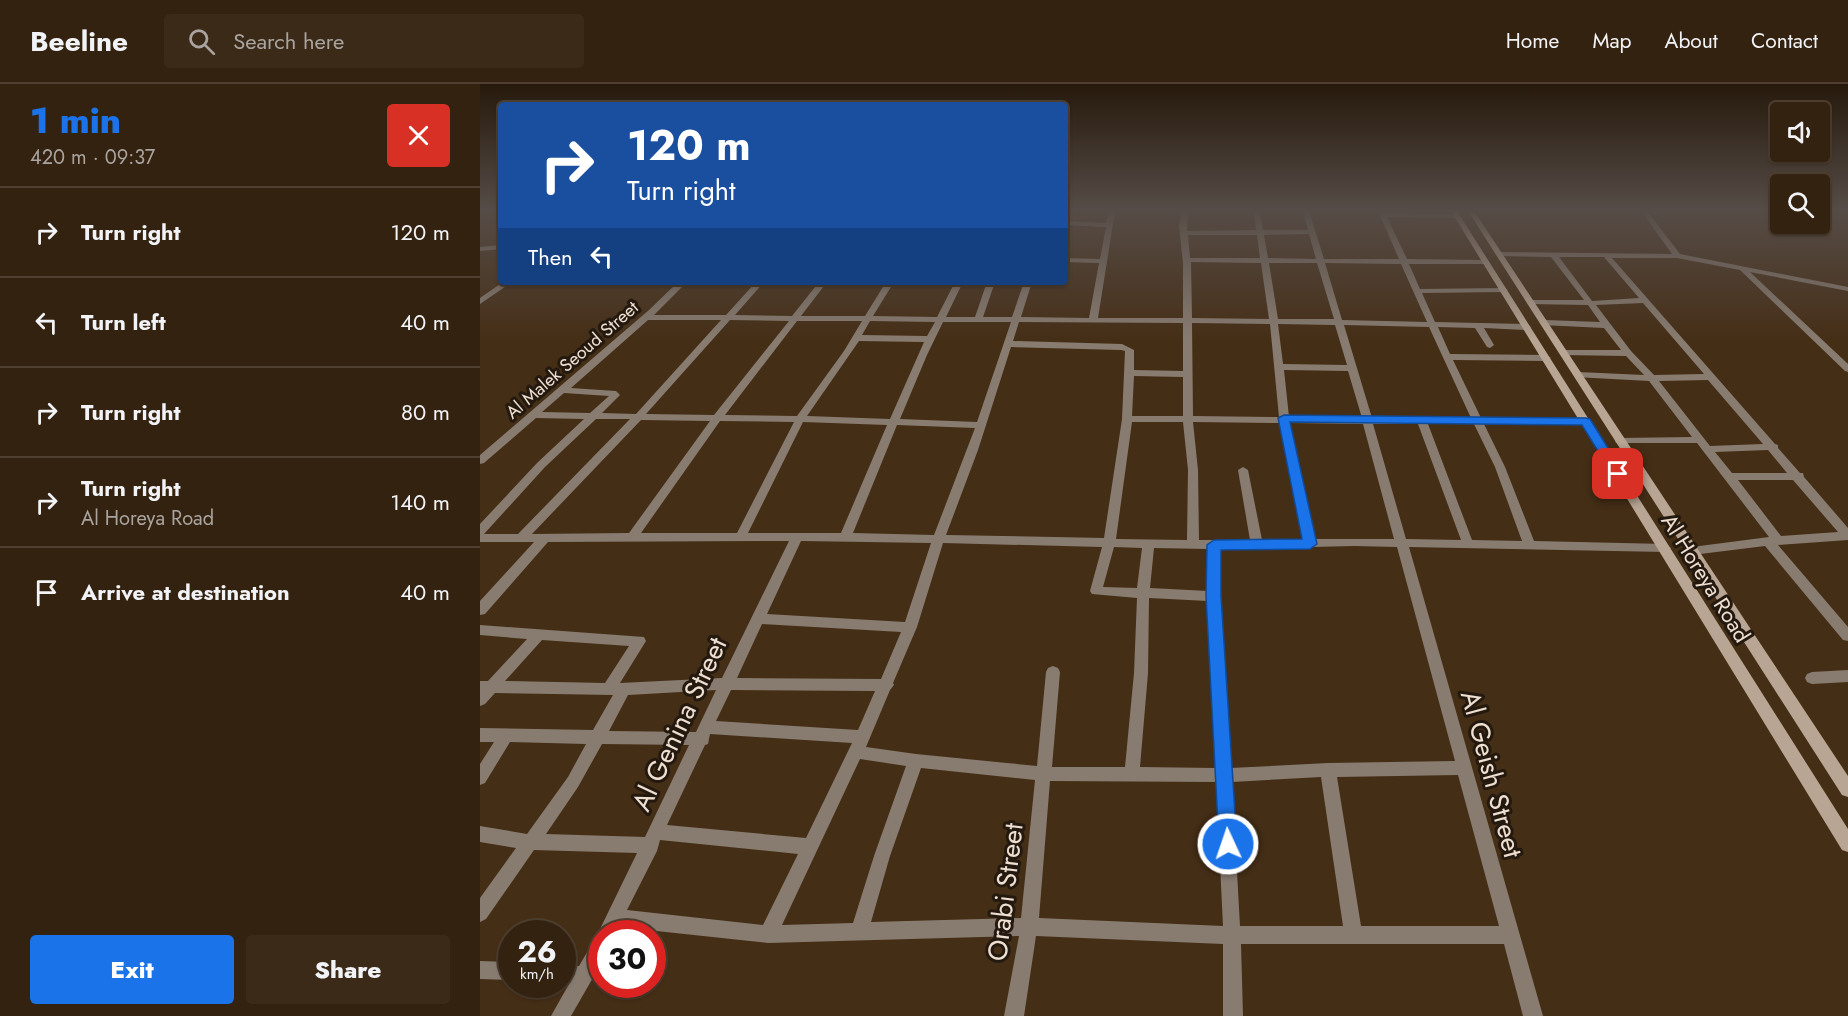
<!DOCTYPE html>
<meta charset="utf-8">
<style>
:root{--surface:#342210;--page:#3c2a19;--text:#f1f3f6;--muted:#a9a49f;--line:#4e3f30;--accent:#1a73e8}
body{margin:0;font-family:Jost,sans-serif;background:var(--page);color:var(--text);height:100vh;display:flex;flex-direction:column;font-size:22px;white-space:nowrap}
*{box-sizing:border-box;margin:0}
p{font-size:20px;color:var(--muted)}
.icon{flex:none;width:33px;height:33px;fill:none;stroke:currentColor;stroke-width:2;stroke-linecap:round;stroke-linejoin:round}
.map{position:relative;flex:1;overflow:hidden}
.side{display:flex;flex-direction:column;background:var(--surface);width:480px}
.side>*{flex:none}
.hud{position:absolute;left:18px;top:18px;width:570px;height:183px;border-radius:6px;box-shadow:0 2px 4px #0004,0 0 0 2px var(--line);background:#1a4fa0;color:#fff;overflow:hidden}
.buttons{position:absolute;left:1290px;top:18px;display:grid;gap:12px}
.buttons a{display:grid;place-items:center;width:60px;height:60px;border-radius:6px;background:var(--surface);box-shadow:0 2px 4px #0004,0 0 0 2px var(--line);font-size:30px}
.speed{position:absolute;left:18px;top:836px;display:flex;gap:12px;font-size:30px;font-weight:700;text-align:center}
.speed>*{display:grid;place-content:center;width:78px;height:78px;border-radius:50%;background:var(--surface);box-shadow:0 2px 4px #0004,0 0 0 2px var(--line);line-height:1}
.speed small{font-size:15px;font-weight:400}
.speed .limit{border:9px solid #d22;background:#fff;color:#111}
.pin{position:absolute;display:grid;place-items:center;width:51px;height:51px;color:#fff;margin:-26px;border-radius:12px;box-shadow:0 3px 9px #0006}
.me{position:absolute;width:66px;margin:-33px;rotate:357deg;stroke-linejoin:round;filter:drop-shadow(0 0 4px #0008)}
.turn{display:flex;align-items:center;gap:21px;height:126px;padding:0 30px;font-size:27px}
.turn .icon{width:78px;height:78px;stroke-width:2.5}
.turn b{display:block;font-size:42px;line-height:51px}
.then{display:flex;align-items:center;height:57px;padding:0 30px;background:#0003;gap:12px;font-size:22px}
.round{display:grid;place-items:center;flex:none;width:63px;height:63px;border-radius:6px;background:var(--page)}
.headline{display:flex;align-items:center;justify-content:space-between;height:102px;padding:0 30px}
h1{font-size:36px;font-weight:800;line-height:45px;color:var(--accent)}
.primary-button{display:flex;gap:12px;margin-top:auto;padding:12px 30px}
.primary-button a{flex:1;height:69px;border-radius:6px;background:var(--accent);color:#fff;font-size:24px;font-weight:800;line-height:69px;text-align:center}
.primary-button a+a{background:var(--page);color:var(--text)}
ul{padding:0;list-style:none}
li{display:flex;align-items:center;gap:18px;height:90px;padding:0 30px;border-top:2px solid var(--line)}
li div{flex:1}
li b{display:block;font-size:22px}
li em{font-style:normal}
header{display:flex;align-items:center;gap:36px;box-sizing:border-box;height:84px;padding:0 30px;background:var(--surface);border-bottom:2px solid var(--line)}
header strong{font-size:28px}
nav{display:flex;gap:33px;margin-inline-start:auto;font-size:21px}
.search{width:420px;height:54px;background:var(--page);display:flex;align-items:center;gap:15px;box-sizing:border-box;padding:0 21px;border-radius:6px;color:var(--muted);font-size:22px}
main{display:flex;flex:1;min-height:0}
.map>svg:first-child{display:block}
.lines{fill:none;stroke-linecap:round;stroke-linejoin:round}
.minor{fill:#887c71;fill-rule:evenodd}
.secondary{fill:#b8a593;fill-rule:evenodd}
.route{fill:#1a73e8;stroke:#114b97;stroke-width:1.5}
.labels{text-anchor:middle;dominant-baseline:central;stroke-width:6;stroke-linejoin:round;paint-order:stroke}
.far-street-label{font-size:18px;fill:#eedfd1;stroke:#23190f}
.street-label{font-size:22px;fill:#eedfd1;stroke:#23190f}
.near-street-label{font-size:27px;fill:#eedfd1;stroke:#23190f}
</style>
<header>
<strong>Beeline</strong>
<div class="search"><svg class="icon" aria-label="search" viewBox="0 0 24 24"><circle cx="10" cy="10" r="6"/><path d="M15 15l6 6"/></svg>Search here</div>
<nav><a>Home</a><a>Map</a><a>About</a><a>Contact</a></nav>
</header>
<main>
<section class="side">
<div class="headline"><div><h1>1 min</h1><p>420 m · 09:37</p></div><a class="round" style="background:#d93025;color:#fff"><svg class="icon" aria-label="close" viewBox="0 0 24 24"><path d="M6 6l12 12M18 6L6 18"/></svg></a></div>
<ul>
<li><svg class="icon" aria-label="right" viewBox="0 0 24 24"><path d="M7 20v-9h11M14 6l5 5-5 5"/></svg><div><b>Turn right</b></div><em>120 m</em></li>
<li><svg class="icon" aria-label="left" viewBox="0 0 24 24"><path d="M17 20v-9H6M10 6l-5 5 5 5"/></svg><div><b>Turn left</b></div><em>40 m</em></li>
<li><svg class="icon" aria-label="right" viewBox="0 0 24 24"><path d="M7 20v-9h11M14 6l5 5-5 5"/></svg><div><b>Turn right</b></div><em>80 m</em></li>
<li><svg class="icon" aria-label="right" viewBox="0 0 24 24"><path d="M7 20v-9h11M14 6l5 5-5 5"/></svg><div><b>Turn right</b><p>Al Horeya Road</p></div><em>140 m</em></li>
<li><svg class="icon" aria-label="arrive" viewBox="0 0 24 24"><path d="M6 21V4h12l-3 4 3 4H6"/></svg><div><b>Arrive at destination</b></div><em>40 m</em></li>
</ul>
<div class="primary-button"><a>Exit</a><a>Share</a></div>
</section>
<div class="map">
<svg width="1368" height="932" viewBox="0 0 1368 932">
<rect width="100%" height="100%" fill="#452e16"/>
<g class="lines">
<path class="minor" d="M 629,127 L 635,127 L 618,234 L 703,234 L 703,179 L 699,142 L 702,127 L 708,127 L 707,147 L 776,146 L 774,127 L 780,127 L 783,146 L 828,146 L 823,127 L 829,127 L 844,175 L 919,175 L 898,127 L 904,127 L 905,129 L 979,131 L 980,132 L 977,134 L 907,133 L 927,175 L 1006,176 L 1010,178 L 1006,180 L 929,180 L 940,205 L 1024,204 L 1028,206 L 1024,208 L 942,209 L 955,238 L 1047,240 L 1051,243 L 1047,246 L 1004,244 L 1014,261 L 1010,264 L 1007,263 L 995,244 L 958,243 L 970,270 L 1066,271 L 1071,274 L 1066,277 L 973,276 L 1001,334 L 1106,335 L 1111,338 L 1106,341 L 1004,340 L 1025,383 L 1054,457 L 1185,460 L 1191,464 L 1185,468 L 929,463 L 1063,932 L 1043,932 L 1024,860 L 761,860 L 763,932 L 743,932 L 743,860 L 556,852 L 544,932 L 524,932 L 539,852 L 288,859 L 139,843 L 136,849 L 122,849 L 122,878 L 91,932 L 71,932 L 89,900 L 82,899 L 82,881 L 99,882 L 116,853 L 119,851 L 121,843 L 157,769 L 54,766 L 6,835 L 0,838 L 0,814 L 36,764 L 0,758 L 0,742 L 47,750 L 88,693 L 106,660 L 30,658 L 5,699 L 0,701 L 0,680 L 14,658 L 0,658 L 0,644 L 113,646 L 133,611 L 15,609 L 5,620 L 0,622 L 0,597 L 8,597 L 47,555 L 0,551 L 0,541 L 164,553 L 166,557 L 140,599 L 242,594 L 309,457 L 68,458 L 5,530 L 0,531 L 0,517 L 54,458 L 0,458 L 0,440 L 57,379 L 104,335 L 56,334 L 4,379 L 0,380 L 0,371 L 169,226 L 198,198 L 207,198 L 174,231 L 246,231 L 276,198 L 284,198 L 255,231 L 312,232 L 339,198 L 347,198 L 321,232 L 385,232 L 406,198 L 414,198 L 393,232 L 457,233 L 475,198 L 483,198 L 466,233 L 495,233 L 507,198 L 515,198 L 503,233 L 532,233 L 544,198 L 552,198 L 541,233 L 609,234 L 619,179 L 585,178 L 585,174 L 620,175 L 626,143 L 585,141 L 585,137 L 626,139 ZM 829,150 L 836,175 L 788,174 L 784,151 ZM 708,151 L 777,151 L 780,174 L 710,174 ZM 711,178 L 781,179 L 789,235 L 712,234 ZM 789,179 L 837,179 L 854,235 L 798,235 ZM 845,179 L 921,180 L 947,238 L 862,236 ZM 168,236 L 241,236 L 156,330 L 122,329 L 140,311 L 136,307 L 91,304 ZM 250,236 L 309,237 L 234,331 L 166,330 ZM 317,237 L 382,237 L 364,267 L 317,332 L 245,331 ZM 390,237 L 455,238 L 447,252 L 382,251 ZM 463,238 L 531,238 L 497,338 L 420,335 L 447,271 ZM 539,238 L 703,239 L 703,287 L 654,286 L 654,266 L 642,260 L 533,257 ZM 712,239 L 790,240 L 799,333 L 713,332 ZM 798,240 L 855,241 L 867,281 L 803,280 ZM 864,241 L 949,243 L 991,334 L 892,334 ZM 379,257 L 444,258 L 410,335 L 327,332 ZM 531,263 L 641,266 L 645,267 L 642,335 L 624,454 L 466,451 L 498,366 ZM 804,286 L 868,287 L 882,334 L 809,333 ZM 654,292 L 703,293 L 703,332 L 652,332 ZM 84,309 L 129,312 L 110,329 L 62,328 ZM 116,335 L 150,335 L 38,450 L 4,450 L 65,383 ZM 161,336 L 230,337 L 149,449 L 52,450 ZM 240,337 L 314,338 L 257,449 L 161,449 ZM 323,338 L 407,341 L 361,449 L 268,449 ZM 652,338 L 703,338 L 708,386 L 707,456 L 636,455 ZM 713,338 L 800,339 L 823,455 L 782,456 L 768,386 L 763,383 L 758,386 L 770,456 L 719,456 L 718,386 ZM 810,339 L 883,340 L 914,455 L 835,455 ZM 893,340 L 938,340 L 981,456 L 926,455 ZM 948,340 L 994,340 L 1015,383 L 1042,457 L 992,456 ZM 417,341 L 495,344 L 454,451 L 373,449 ZM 321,457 L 451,459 L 425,538 L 287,530 ZM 463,459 L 622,463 L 610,507 L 612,510 L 657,514 L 654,589 L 645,683 L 572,683 L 580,588 L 578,584 L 573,582 L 568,584 L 566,588 L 557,682 L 436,670 L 386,663 L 410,606 L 414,601 L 413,599 L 437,543 ZM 874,462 L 917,463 L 975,677 L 848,679 L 751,684 L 740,512 L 740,465 ZM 634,463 L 662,464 L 657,504 L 623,503 ZM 674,464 L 728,465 L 728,507 L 670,504 ZM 669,514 L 728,517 L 735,684 L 660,683 L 668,589 ZM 282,540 L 421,548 L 401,595 L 257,594 ZM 62,556 L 149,562 L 125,599 L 25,597 ZM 236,606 L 216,648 L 129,647 L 148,611 ZM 251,606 L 395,607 L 378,646 L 236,637 ZM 230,650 L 372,659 L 326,754 L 187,741 L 225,661 L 228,660 ZM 122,660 L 209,661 L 165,753 L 66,750 L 98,703 ZM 380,675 L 426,682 L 394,772 L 373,839 L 302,841 ZM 441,684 L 555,696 L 541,834 L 391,838 L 410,772 ZM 978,691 L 1019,842 L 881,842 L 857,693 ZM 841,693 L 863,842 L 760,842 L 752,698 ZM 570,697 L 736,698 L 743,842 L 559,834 ZM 180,756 L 318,770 L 283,841 L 147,826 L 177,767 Z
M 1161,127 L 1167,127 L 1200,170 L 1368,203 L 1368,207 L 1270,188 L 1368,280 L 1368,288 L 1365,287 L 1260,186 L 1197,174 L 1132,174 L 1295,360 L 1298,361 L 1298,364 L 1320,389 L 1323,389 L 1324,393 L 1368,444 L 1368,456 L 1298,461 L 1368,543 L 1368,557 L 1363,556 L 1285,462 L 1212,471 L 1208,470 L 1206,467 L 1208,464 L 1212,463 L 1289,453 L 1217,359 L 1136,359 L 1135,357 L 1136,355 L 1140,354 L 1212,353 L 1169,297 L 1095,293 L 1095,289 L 1098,288 L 1164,291 L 1146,272 L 1081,271 L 1081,267 L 1084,266 L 1141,266 L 1124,244 L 1062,241 L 1062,237 L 1065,236 L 1120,238 L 1108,221 L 1048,220 L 1047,218 L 1051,216 L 1104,216 L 1071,173 L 1019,172 L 1015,170 L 1019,168 L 1192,170 ZM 1079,173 L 1124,173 L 1159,214 L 1112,217 ZM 1163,219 L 1224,290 L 1174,291 L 1151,267 L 1116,221 ZM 1228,296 L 1283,360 L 1230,362 L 1179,297 ZM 1288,366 L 1307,389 L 1252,389 L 1235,368 ZM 1258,396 L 1313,396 L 1358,448 L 1301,452 Z
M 21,161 L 21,165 L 0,167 L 0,163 Z
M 23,198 L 32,198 L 0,220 L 0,214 Z
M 1368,586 L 1368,598 L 1332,600 L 1327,598 L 1325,594 L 1327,590 L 1332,588 Z
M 0,877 L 32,878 L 32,896 L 0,895 Z"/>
<path class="secondary" d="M 971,127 L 977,127 L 1368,745 L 1368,768 L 1362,766 Z
M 988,127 L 994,127 L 1368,692 L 1368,713 L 1362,711 Z"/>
</g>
<linearGradient id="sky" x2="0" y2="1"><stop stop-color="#26190c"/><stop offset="0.49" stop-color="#564c47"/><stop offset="1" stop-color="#564c47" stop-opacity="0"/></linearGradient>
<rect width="1368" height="257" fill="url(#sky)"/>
<path class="route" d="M 804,331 L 1106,334 L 1110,335 L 1144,390 L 1138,394 L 1134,393 L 1102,341 L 810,338 L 837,460 L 830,465 L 741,466 L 741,512 L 757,760 L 755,766 L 748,769 L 741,766 L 739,760 L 726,512 L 727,461 L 734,456 L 822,455 L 798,334 Z"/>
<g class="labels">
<g class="far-street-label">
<text transform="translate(92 276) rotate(-41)">Al Malek Seoud Street</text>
</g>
<g class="street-label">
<text transform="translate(1226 494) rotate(58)">Al Horeya Road</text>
</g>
<g class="near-street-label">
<text transform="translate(199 640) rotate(-65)">Al Genina Street</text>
<text transform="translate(1012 690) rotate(75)">Al Geish Street</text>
<text transform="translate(525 808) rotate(-83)">Orabi Street</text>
</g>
</g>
</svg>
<div class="buttons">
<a><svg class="icon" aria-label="sound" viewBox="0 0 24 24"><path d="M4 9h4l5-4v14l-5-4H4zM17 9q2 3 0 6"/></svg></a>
<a><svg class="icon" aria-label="search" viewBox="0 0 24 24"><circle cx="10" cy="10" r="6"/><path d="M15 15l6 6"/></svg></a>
</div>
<div class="speed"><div>26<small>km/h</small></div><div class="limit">30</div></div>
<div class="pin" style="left:1138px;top:390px;background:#d93025"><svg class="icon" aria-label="arrive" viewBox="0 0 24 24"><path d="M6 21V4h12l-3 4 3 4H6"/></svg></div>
<svg class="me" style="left:748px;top:760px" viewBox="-20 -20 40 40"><circle r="17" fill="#1a73e8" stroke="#fff" stroke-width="3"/><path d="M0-11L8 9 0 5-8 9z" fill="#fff"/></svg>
<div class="hud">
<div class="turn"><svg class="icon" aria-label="right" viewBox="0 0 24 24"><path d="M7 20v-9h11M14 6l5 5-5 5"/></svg><div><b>120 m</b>Turn right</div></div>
<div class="then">Then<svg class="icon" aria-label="left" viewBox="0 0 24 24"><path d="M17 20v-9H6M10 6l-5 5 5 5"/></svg></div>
</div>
</div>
</main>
